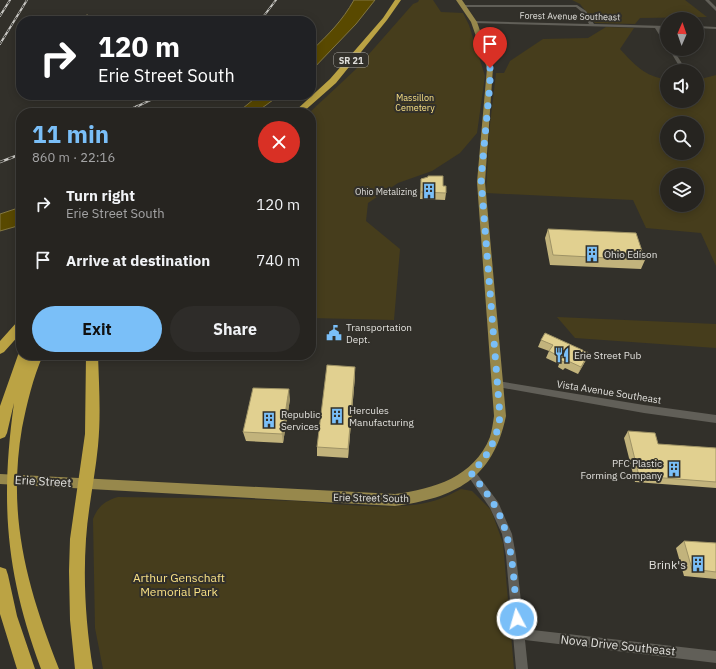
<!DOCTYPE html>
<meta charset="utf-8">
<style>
:root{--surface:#262420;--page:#2e2c29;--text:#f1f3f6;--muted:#a4a4a5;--line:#42413e;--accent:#7abff8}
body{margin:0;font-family:"IBM Plex Sans",sans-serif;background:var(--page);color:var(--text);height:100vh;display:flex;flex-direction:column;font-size:15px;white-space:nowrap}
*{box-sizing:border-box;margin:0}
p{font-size:13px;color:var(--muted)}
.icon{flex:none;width:22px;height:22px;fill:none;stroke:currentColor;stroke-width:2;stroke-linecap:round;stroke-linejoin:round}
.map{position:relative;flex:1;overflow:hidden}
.sheet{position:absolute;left:16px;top:108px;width:300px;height:252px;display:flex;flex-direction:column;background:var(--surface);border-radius:16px;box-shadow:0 2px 10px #0003,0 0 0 1px var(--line)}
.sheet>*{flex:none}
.top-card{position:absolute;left:16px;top:16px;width:300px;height:84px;border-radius:16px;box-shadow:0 2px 10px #0003,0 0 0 1px var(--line);background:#202124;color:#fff;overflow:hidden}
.needle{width:26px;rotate:2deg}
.fabs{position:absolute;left:660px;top:12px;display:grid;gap:8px}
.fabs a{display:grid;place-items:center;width:44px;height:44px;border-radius:50%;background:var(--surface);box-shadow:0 2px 10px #0003,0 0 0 1px var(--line);font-size:20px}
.pin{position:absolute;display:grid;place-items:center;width:34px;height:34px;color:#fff;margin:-41px -17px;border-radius:50% 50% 50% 0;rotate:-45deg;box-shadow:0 0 4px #0007}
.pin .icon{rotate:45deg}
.me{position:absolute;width:44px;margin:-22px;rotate:354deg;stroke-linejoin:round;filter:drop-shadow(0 0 3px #0008)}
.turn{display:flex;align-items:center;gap:14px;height:84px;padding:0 16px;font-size:18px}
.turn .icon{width:52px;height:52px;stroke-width:2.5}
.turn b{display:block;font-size:28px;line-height:34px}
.round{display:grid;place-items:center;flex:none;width:42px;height:42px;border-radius:21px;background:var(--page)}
.head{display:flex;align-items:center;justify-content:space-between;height:68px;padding:0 16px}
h1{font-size:24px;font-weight:700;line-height:30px;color:var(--accent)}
.action{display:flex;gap:8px;margin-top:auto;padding:8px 16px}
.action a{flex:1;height:46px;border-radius:24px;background:var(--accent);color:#111;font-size:16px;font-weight:700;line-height:46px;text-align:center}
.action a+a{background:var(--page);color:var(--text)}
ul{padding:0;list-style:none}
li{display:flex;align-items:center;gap:12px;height:56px;padding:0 16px}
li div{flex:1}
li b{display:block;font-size:15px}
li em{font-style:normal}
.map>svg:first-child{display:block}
.green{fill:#463d1c;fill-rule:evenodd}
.water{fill:#594900;stroke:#827642}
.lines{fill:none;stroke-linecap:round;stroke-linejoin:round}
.minor{fill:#615f58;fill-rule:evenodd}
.major{fill:#97884c;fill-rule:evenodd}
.highway{fill:#bba344;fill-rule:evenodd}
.rail-far1-casing{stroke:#c9c8c4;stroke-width:2}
.rail-casing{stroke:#c9c8c4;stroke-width:2.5}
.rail-far1{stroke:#32302a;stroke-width:1;stroke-dasharray:3.5;stroke-linecap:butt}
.rail{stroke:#32302a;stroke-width:1.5;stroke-dasharray:4.5;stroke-linecap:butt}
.wall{fill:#c2b37c}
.shaded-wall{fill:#9e9265}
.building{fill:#e1d090;stroke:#9e9265}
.route{stroke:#7abff8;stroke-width:7;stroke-dasharray:0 12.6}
.labels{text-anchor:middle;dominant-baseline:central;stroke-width:4;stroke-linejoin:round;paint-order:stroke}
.far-street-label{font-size:9px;fill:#e0dfdb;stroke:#32302a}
.shield{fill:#32302a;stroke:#acaaa6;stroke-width:1}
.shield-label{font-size:9px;font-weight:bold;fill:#e0dfdb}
.far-park-label{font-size:9px;fill:#f8e085;stroke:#32302a}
.far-poi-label{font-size:9px;fill:#e0dfdb;stroke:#32302a;text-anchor:end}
.poi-label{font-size:10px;fill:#e0dfdb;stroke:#32302a;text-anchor:start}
.street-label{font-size:10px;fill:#e0dfdb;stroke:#32302a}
.near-street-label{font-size:12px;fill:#e0dfdb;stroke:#32302a}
.near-poi-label{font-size:12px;fill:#e0dfdb;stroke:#32302a;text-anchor:end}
.near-park-label{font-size:12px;fill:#f8e085;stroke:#32302a}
</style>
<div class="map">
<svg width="716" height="669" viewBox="0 0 716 669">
<rect width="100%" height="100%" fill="#32302a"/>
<path class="green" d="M 419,0 L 433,0 L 441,12 L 463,13 L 469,25 L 485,76 L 477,133 L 460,153 L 432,171 L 398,183 L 368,203 L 366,221 L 400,249 L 394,320 L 311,318 L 311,113 L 309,113 L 355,70 L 413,4 L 418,2 Z
M 572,0 L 685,0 L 707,17 L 640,18 L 635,24 L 595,23 L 580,4 Z
M 606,27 L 634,28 L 620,49 C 633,63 646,78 667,79 L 667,101 L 697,101 L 697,80 L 716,75 L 716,266 L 701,233 L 646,228 L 633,200 L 486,193 L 489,133 L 496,73 L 504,73 L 510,61 L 543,39 L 588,38 ZM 667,123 L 697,123 L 697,153 L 667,153 ZM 667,175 L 697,175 L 697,205 L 667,205 Z
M 557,317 L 716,324 L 716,348 L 575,338 Z
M 461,489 L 472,491 L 491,510 L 503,543 L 514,669 L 103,669 L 95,628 L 93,519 C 98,506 105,501 118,497 C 177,498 235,498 294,501 C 335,503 404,514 442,498 C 448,496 454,492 461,489 Z"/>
<path class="water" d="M 354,0 L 375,0 L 356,24 L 311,71 L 311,51 C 329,34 342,21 354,0 Z
M 259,95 L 280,95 L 255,113 L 237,113 Z
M 21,207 L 21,225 L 0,231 L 0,214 Z"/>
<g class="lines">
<path class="minor" d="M 705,0 L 709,0 L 716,7 L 716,11 Z
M 463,5 L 577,5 L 586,11 L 594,24 L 667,26 L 667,28 L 660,28 L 667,40 L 667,44 L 665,44 L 655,28 L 474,23 L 472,22 L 474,21 L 589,24 L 583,13 L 576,7 L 462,7 Z
M 697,26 L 716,27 L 716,29 L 697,28 Z
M 669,49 L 673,49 L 686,70 L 686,71 L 682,71 Z
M 498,381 L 644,405 L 716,415 L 716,423 L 644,413 L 498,387 L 495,386 L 494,384 L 495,382 Z
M 471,469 L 474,470 L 498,502 L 512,534 L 516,556 L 524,629 L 716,651 L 716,663 L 525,640 L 528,669 L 516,669 L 506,556 L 502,534 L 490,508 L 468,476 L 466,473 L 468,470 Z"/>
<path class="major" d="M 456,0 L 462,0 L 477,22 L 493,68 L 485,182 L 506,416 C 493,479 455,498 395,506 L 0,484 L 0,474 L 395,494 C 434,489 474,477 490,437 C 492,430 493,423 494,416 L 477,182 L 487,68 L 471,22 Z"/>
<path class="highway" d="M 395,0 L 401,0 L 387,20 L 336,83 L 302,113 L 293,113 L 330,79 L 383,18 Z
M 21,321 L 21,333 L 4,352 L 0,354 L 0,341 L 17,322 Z
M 21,351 L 21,355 L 30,355 L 28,360 L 31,355 L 43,355 C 33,378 27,403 22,428 C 7,517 27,587 59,669 L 41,669 C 6,574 0,504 14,403 L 7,433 L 5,437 L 0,439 L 0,406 L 18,355 Z
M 86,355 L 98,355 C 99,385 101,416 98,446 C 95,477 88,508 86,539 C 83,582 86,626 93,669 L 75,669 L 70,620 L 69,571 L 70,539 L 85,434 Z
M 0,567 L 6,569 L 8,575 L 17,616 L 35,669 L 17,669 L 0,614 Z"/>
<defs>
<path id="rail-far1" d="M 0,16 L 10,0
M 260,21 L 276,0
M 0,44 L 27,0
M 136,107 L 161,95"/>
<path id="rail" d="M 123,113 L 138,106
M 0,162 L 21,154"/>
</defs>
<use href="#rail-far1" class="rail-far1-casing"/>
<use href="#rail" class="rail-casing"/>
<use href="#rail-far1" class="rail-far1"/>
<use href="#rail" class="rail"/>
</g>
<path class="wall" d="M 421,179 L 443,186 L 446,193 L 445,200 L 420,199 Z
M 548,229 L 645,260 L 641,269 L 550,265 L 545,238 Z
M 541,340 L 589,353 L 586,360 L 578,374 L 565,368 L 563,370 L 558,367 L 559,364 L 546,358 L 549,351 L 538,347 Z
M 355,376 L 348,458 L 317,456 L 317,447 Z
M 290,399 L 283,443 L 246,441 L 243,432 Z
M 628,431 L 658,444 L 716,448 L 716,488 L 635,482 L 624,438 Z
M 684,541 L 716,543 L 716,579 L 684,576 L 676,548 Z"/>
<path class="shaded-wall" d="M 96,18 L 97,21 L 89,21 Z
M 589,353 L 586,360 L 578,374 L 581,367 Z
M 355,367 L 355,376 L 348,458 L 348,449 Z
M 289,389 L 290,399 L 283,443 L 282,434 Z"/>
<path class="building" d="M 87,15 L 96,18 L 89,21 L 75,21 Z
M 428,176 L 443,176 L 443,186 L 446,186 L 446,193 L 421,192 L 421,179 L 428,177 Z
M 548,229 L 636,233 L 645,260 L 553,255 Z
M 545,333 L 589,353 L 581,367 L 568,361 L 566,363 L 560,360 L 562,358 L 549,351 L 553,345 L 541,340 Z
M 327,365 L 355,367 L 348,449 L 317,447 Z
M 253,388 L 289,389 L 282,434 L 243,432 Z
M 628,431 L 655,433 L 658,444 L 716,448 L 716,482 L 639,476 Z
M 684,541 L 716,543 L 716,572 L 692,569 Z"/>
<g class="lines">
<path class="route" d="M 490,68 L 490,83 L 481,179 L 500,416 C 497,439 488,457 471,473 C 482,487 493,500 500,516 C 514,548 514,585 517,619"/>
</g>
<defs>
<symbol id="building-bare" viewBox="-9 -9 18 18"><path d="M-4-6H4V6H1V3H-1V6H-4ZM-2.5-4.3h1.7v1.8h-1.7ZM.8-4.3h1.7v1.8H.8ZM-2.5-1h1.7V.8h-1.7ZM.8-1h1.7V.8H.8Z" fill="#7abff8" stroke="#32302a" stroke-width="2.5" paint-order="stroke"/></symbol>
<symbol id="civic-bare" viewBox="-9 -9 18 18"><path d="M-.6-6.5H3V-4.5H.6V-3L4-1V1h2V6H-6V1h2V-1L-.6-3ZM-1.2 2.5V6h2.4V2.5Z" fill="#7abff8" stroke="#32302a" stroke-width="2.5" paint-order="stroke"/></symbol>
<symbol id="restaurant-bare" viewBox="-9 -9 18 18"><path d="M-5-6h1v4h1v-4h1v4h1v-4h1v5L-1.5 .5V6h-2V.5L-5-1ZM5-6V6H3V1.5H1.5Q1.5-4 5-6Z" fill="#7abff8" stroke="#32302a" stroke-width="2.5" paint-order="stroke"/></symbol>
</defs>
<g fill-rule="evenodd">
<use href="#building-bare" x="418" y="180" width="22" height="22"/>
<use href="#building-bare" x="581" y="243" width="22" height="22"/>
<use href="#civic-bare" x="323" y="322" width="22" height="22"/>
<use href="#restaurant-bare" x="551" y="344" width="22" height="22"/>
<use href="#building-bare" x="326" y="405" width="22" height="22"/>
<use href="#building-bare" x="258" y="409" width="22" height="22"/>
<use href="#building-bare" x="663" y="458" width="22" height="22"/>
<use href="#building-bare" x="687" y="553" width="22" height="22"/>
</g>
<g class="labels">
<g class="far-street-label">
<text transform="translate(570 16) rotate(1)">Forest Avenue Southeast</text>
</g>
<rect class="shield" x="334" y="53" width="34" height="14" rx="3"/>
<g class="shield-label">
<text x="351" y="60">SR 21</text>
</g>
<g class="far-park-label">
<text x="415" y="97">Massillon<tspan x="415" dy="10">Cemetery</tspan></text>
</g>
<g class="far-poi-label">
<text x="417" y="191">Ohio Metalizing</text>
</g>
<g class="poi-label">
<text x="604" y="254">Ohio Edison</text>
<text x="346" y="327">Transportation<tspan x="346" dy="12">Dept.</tspan></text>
<text x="574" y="355">Erie Street Pub</text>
<text x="349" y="410">Hercules<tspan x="349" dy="12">Manufacturing</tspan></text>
<text x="281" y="414">Republic<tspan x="281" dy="12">Services</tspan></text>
<text x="662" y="463" text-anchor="end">PFC Plastic<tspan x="662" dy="12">Forming Company</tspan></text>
</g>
<g class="street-label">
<text transform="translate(609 392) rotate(9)">Vista Avenue Southeast</text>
<text transform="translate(371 498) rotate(1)">Erie Street South</text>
</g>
<g class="near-street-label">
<text transform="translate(43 481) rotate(3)">Erie Street</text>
<text transform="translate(618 645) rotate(6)">Nova Drive Southeast</text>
</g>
<g class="near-poi-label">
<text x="686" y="564">Brink's</text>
</g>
<g class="near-park-label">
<text x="179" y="577">Arthur Genschaft<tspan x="179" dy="14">Memorial Park</tspan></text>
</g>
</g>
</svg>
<div class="fabs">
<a><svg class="needle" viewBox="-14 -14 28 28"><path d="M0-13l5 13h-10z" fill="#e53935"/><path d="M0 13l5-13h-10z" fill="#a4a4a5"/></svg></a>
<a><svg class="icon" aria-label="sound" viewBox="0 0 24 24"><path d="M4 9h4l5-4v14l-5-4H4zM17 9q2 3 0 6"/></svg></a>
<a><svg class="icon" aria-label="search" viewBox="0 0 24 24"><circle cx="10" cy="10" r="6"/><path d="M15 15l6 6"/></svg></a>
<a><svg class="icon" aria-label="layers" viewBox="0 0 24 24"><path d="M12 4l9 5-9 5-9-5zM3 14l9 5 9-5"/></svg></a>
</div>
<div class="pin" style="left:490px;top:68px;background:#d93025"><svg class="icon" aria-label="arrive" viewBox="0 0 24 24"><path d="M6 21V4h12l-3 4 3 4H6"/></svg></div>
<svg class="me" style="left:517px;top:619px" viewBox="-20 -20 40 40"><circle r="17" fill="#7abff8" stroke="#fff" stroke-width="3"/><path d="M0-11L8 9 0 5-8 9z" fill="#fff"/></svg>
<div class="top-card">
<div class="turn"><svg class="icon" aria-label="right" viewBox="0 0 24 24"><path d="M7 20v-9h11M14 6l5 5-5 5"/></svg><div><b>120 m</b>Erie Street South</div></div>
</div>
<section class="sheet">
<div class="head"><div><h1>11 min</h1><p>860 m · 22:16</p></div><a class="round" style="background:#d93025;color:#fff"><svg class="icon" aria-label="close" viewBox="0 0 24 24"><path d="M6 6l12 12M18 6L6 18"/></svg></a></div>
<ul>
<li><svg class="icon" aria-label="right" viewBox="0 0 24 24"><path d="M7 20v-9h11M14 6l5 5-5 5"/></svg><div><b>Turn right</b><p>Erie Street South</p></div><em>120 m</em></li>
<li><svg class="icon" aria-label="arrive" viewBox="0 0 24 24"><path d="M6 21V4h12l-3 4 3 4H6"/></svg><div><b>Arrive at destination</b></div><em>740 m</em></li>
</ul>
<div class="action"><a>Exit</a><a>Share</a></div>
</section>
</div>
